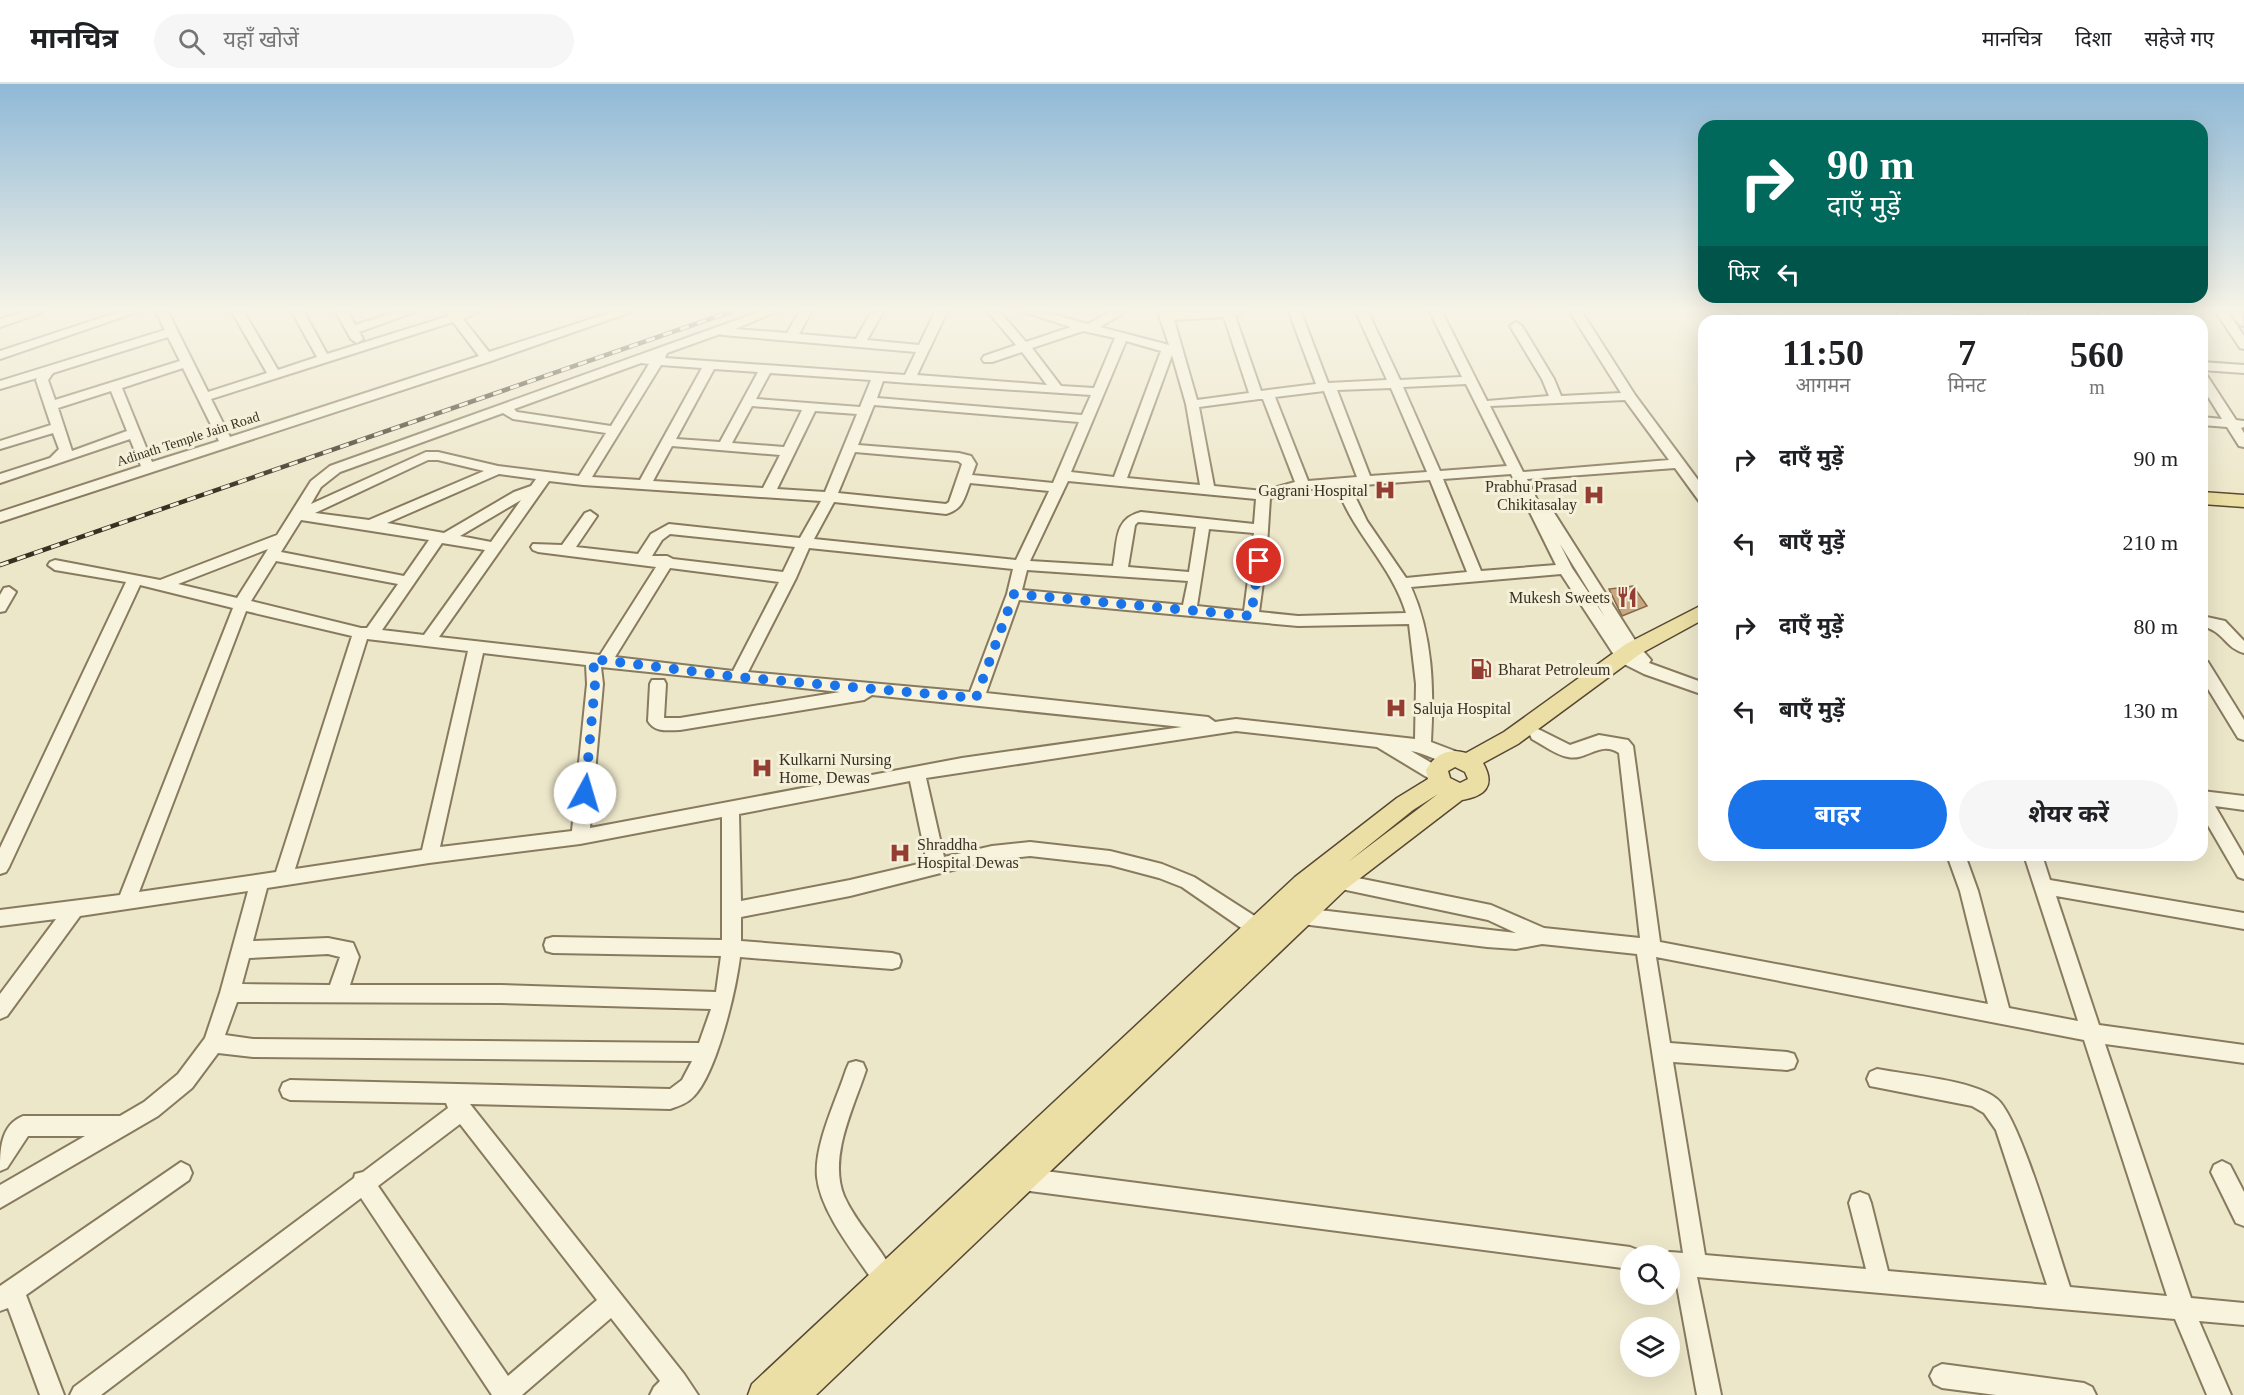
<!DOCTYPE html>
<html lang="hi">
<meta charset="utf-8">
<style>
:root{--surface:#fff;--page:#f6f6f6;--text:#202124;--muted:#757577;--line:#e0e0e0;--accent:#1a73e8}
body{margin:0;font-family:"Times New Roman","Noto Sans Devanagari",serif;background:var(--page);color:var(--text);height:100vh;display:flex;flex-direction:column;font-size:22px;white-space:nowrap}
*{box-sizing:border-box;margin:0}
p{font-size:20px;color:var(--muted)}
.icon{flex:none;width:33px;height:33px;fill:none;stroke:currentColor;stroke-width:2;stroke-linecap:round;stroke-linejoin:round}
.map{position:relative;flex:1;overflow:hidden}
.side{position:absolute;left:1698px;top:231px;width:510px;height:546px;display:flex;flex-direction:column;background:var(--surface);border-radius:18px;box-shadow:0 6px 24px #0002}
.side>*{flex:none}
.banner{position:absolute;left:1698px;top:36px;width:510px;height:183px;border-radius:18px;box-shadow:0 6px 24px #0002;background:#00695c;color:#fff;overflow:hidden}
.tools{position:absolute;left:1620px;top:1161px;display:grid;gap:12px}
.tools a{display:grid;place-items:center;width:60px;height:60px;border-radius:50%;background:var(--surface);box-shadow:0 6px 24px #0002;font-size:30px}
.pin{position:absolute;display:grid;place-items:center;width:51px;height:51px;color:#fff;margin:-26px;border:3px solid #fff;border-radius:50%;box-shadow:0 2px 6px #0007}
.me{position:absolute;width:66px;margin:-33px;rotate:6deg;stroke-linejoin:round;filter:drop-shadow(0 0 4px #0008)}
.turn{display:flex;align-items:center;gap:21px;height:126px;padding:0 30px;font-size:27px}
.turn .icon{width:78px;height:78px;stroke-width:2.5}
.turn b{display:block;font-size:42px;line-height:51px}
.then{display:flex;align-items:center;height:57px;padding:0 30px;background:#0003;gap:12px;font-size:22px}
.eta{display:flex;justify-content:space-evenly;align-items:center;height:102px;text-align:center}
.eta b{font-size:36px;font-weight:700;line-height:42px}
.cta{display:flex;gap:12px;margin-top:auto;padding:12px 30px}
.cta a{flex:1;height:69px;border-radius:36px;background:var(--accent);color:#fff;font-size:24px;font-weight:700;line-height:69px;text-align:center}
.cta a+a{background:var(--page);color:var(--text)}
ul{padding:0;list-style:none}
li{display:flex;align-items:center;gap:18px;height:84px;padding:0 30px}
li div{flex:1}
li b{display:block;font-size:22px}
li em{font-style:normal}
header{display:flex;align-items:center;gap:36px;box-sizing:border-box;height:84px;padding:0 30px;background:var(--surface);border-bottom:2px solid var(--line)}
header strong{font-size:28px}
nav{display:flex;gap:33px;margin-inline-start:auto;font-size:21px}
.search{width:420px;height:54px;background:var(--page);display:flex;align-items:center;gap:15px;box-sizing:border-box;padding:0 21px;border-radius:33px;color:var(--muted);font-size:22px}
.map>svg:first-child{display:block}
.building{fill:#c8a882;stroke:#866846;stroke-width:1.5}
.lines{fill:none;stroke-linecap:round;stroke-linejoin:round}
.minor-casing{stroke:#887a5f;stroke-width:4}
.major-casing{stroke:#574833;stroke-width:3}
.minor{fill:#f7f3dd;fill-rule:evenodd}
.major{fill:#ecdfa5;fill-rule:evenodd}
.rail-casing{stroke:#3a3022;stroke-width:4.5}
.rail{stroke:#f4f0d9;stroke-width:3;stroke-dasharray:9;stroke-linecap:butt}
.route{stroke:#1a73e8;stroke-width:10;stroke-dasharray:0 18}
.labels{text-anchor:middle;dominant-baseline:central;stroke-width:6;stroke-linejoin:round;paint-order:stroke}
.far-street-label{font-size:14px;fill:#3a3022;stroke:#f4f0d9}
.poi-label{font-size:16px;fill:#3a3022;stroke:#f4f0d9;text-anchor:start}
</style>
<header>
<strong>मानचित्र</strong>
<div class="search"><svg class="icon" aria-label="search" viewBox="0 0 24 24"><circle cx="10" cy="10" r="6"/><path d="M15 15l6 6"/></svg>यहाँ खोजें</div>
<nav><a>मानचित्र</a><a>दिशा</a><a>सहेजे गए</a></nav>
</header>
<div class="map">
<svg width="2244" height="1311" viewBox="0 0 2244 1311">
<rect width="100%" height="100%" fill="#ede7ca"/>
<path class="building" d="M 1633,502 L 1647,522 L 1622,532 L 1609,505 Z"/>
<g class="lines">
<defs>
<path id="minor" d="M 24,228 L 43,228 L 0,243 L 0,235 Z
M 119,228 L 137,228 L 0,275 L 0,267 Z
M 156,228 L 168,228 L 208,308 L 267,289 L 232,228 L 244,228 L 278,286 L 317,273 L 292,228 L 304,228 L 327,270 L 449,232 L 446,228 L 478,228 L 463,235 L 489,268 L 613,228 L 631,228 L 491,277 L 0,438 L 0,428 L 141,382 L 130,355 L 0,399 L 0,390 L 50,374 L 59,365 L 53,349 L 0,365 L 0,357 L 51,341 L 36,296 L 37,294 L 0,305 L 0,297 L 165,246 ZM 453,238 L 479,272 L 230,353 L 211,315 ZM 168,253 L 180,277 L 55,316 L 48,296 L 53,289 ZM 183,284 L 219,357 L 152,378 L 122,304 ZM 111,307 L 127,347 L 72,367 L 58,324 Z
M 336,228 L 348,228 L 355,241 L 396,228 L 414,228 L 359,248 L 363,255 L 357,259 L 351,255 Z
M 759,228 L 776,228 L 735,245 L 787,249 L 799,228 L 811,228 L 799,250 L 856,255 L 871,228 L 883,228 L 867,256 L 919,261 L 935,228 L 947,228 L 917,291 L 1047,301 L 1022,268 L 992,278 L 984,278 L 982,275 L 984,272 L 1016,261 L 988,228 L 1000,228 L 1026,258 L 1071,243 L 1024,228 L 1044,228 L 1088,240 L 1110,228 L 1125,228 L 1100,243 L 1169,261 L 1158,228 L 1244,228 L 1235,232 L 1261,307 L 1316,300 L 1289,228 L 1301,228 L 1328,299 L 1387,296 L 1356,228 L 1368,228 L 1400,296 L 1462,293 L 1430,228 L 1442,228 L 1487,317 L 1549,312 L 1542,295 L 1510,242 L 1516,238 L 1522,242 L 1554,295 L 1561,312 L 1621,309 L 1570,228 L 1582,228 L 1635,311 L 1704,404 L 1704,418 L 1699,417 L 1675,384 L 1527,395 L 1541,424 L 1551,424 L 1638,561 L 1651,576 L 1649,579 L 1704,599 L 1704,611 L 1644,590 L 1618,577 L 1561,490 L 1411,503 C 1433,552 1434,605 1431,658 L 1460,669 L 1462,674 L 1460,679 C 1446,683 1426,669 1411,667 L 1442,685 L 1444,690 L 1442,695 L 1436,697 L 1430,695 L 1377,663 L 1236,647 L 926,694 L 944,773 L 992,762 L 1030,758 L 1110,767 L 1162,780 L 1194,793 L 1264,838 L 1266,844 L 1264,850 L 1257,852 L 1250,850 L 1182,803 L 1159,794 L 1110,781 L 1030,772 L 992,776 L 850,812 L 741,833 L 741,857 L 892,869 L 899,871 L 901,877 L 899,883 L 892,885 L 740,873 C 736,906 717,988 694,1012 C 688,1019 679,1022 670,1025 L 470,1020 L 684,1290 L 698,1311 L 650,1311 L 654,1303 L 660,1297 L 611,1234 L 522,1311 L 492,1311 L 361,1114 L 101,1311 L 70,1311 L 74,1303 L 354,1094 L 355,1090 L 363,1088 L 448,1024 L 446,1019 L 290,1016 L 283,1013 L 280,1006 L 283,999 L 290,996 L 670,1005 L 682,996 L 692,977 L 253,973 L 218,969 L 192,1004 L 158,1032 L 0,1124 L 0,1101 L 85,1052 L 28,1052 L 7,1084 L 0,1087 C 0,1067 0,1041 23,1032 L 120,1032 L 144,1018 L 178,990 L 205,954 L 220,909 L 248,807 L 80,832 L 7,932 L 0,935 L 0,910 L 56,835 L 0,842 L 0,826 L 120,811 L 233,524 L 140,501 L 9,783 L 6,788 L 0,790 L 0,764 L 126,498 L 55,486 L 48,481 L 50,478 L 55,476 L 160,496 L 277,451 L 311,397 L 330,382 ZM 1224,233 L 1249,309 L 1197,316 L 1174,236 ZM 1083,247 L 1115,254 L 1094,304 L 1061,302 L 1032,264 ZM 720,250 L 723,251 L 916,268 L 905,291 L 665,274 L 667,269 ZM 1126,257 L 1161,267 L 1114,393 L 1071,388 ZM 1172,271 L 1186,320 L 1200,401 L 1127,394 ZM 641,279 L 649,280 L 611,342 L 517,328 L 514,325 ZM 661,281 L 702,284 L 640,396 L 592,393 ZM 714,285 L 758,288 L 720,358 L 676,355 ZM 770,289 L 871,296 L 860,323 L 756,315 ZM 883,297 L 909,299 L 1091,311 L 1082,331 L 877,314 ZM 1466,300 L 1507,382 L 1440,387 L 1403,303 ZM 1391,304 L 1427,388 L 1370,392 L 1337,306 ZM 1324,307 L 1357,393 L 1308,397 L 1275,313 ZM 1259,315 L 1263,315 L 1295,398 L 1263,407 L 1214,402 L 1199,323 ZM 1625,316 L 1669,376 L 1523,388 L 1490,322 ZM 874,321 L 1079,338 L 1053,399 L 972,391 L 976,380 L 971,372 L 959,369 L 858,361 ZM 752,322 L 802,326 L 784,363 L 732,359 ZM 815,327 L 857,330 L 825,408 L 777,405 ZM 503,329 L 513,335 L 606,349 L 579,392 L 498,382 L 438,368 L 426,368 L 311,420 L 321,403 L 340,388 ZM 672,362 L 780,371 L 763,404 L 653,397 ZM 855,368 L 958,377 L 962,380 L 949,418 L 946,420 L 838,409 ZM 428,376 L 438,376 L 484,387 L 369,436 L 315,429 ZM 499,390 L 536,395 L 531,402 L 514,408 L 444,449 L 387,439 ZM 1511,390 L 1556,481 L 1481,487 L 1443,395 ZM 1430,396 L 1467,488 L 1406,494 L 1367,437 L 1350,402 ZM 549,397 L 583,401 L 821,417 L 800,454 L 669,440 L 651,450 L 638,470 L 576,463 L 597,432 L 590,427 L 585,429 L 562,461 L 533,460 L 531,463 L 533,466 L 538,468 L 656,483 L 600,571 L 439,553 ZM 1068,397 L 1256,415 L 1254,440 L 1141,428 C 1113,435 1118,458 1113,482 L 1030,477 ZM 970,399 L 1049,407 L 1016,476 L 814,455 L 834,418 L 946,430 C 963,425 964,415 970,399 ZM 1337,403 C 1353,449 1392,482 1406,529 L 1298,532 L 1259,528 L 1266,477 L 1270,414 L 1298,406 ZM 521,416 L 491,458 L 460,452 ZM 301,436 L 429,456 L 404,492 L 281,468 ZM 1138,438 L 1196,443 L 1189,488 L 1128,483 L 1135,441 ZM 1209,445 L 1254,449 L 1244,527 L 1197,522 ZM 670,450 L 795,463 L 783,488 L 673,475 L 667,472 L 652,472 L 662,456 ZM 442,459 L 485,466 L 424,551 L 382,546 ZM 1560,460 L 1605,533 L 1572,484 ZM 809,464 L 1013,485 L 1007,510 L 970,608 L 748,588 L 796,494 ZM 268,465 L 237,514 L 178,500 ZM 276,477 L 398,500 L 367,544 L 361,544 L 251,517 ZM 670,484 L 779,498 L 733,587 L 615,573 ZM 1027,486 L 1188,497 L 1183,521 L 1022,506 ZM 1019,516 L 1298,542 L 1409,540 L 1416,600 L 1415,655 L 1236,635 L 1215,638 L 1208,633 L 986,609 ZM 246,527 L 352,552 L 276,788 L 139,808 ZM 367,555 L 468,567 L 422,766 L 295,785 ZM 483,569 L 586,581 L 587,600 L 572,747 L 440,763 ZM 601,583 L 840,608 L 680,634 L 664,634 L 666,600 L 664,596 L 652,596 L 650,600 L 648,637 C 655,649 668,646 680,646 L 864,616 L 872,611 L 1182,643 L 962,674 L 590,744 L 603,600 ZM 910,697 L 927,778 L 850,796 L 741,817 L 739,730 ZM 722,733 L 722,856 L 553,853 L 546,855 L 544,861 L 546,867 L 553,869 L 721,872 L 716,908 L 501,901 L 350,901 L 359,873 L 353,859 L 328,854 L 253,857 L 267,804 L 429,779 L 580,760 ZM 328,870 L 340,873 L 330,901 L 242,900 L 249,874 ZM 237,918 L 501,919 L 711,925 L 699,959 L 253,955 L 225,951 ZM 460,1040 L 597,1216 L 508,1292 L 378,1102 Z
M 1898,228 L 1906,228 L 1925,237 L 1908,237 L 1898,234 Z
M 1952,228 L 1971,228 L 1993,237 L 1975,237 Z
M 2029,228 L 2041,228 L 2042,237 L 2030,237 Z
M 2098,228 L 2110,228 L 2112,237 L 2100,237 Z
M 2154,228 L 2166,228 L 2172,237 L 2160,237 Z
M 2216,228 L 2228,228 L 2244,252 L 2244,265 L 2240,264 Z
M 2230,228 L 2242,228 L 2244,242 L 2240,241 Z
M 2202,278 L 2244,281 L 2244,289 L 2202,286 Z
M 2202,289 L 2206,290 L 2236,336 L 2244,337 L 2244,343 L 2241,344 L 2244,349 L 2244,363 L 2239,362 L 2227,343 L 2202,341 L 2202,333 L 2222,335 L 2202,303 Z
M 9,503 L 16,508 L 5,527 L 0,528 L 0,511 L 4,504 Z
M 2202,532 L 2225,537 L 2244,557 L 2244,569 C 2225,564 2224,547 2202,542 Z
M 2202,576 L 2208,578 L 2244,636 L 2244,656 L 2238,654 L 2202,595 Z
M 1538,645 L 1570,661 L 1599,651 L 1628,656 L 1633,662 L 1660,858 L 1988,920 L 1960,807 L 1947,771 L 1965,771 L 1978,807 L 2009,924 L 2078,937 L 2024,771 L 2042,771 L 2050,796 L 2244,829 L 2244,845 L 2056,812 L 2099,941 L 2244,961 L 2244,979 L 2105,960 L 2191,1214 L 2244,1219 L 2244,1241 L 2199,1237 L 2231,1311 L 2207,1311 L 2175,1235 L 1697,1193 L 1721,1311 L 1697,1311 L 1675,1191 L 1670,1190 L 1670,1172 L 1662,1172 L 1670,1168 L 1683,1169 L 1637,870 L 1542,860 L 1516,865 L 1487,863 L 1302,840 L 1295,838 L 1293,832 L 1295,826 L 1302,824 L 1516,849 L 1488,836 L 1332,803 L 1329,798 L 1332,793 L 1338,790 L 1491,821 L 1544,844 L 1640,854 L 1619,669 C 1600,656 1587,677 1568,673 C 1556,671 1543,661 1532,655 L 1530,651 L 1532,647 ZM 1656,873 L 2084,956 L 2167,1212 L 2070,1203 C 2058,1168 2020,1033 1997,1015 C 1975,996 1907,991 1877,985 L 1870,988 L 1867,995 L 1870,1002 L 1972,1022 L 1984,1029 L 1996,1046 L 2047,1201 L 1888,1187 L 1871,1119 L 1868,1111 L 1860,1108 L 1852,1111 L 1849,1119 L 1866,1185 L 1705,1171 L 1673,978 L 1787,986 L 1794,984 L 1797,977 L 1794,970 L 1787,968 L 1670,959 Z
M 2202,707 L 2244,712 L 2244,726 L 2215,722 L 2244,772 L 2244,795 L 2238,793 L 2202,731 Z
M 856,977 L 863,979 L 866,986 C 854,1023 828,1073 844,1112 C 857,1142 884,1165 896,1195 L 893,1203 L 885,1206 L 877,1203 C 857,1172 821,1130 817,1093 C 814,1061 836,1017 846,986 L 849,979 Z
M 2222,1077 L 2230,1081 L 2244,1108 L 2244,1142 L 2236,1139 L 2211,1088 L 2214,1081 Z
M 181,1078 L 189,1082 L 192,1089 L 189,1096 L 26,1211 L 64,1311 L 40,1311 L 8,1224 L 0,1227 L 0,1202 Z
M 1022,1084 L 1630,1163 L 1638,1166 L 1640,1172 L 1630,1172 L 1630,1185 L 1022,1106 L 1014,1102 L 1011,1095 L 1014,1088 Z
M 1942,1280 L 2084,1299 L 2092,1303 L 2096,1311 L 1996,1311 L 1942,1304 L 1934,1300 L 1930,1292 L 1934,1284 Z"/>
<path id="major" d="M 1712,228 L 1732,228 L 1749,237 L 1728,237 Z
M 2202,408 L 2244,411 L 2244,423 L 2202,420 Z
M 1704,520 L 1704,535 L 1640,570 L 1518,660 L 1483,679 C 1496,702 1485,712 1462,716 L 1346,805 L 816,1311 L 748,1311 L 752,1300 L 1295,793 L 1397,714 L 1428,695 L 1426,686 C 1435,670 1449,664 1466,669 L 1504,648 L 1626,560 ZM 1455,683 L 1465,688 L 1468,695 L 1460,699 L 1450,694 L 1448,687 ZM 1438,710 L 1348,778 L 1413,726 Z"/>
</defs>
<use href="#minor" class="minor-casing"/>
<use href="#major" class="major-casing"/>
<use href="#minor" class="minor"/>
<use href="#major" class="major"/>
<defs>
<path id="rail" d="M 0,481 L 730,228"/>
</defs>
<use href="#rail" class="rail-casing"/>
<use href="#rail" class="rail"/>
</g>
<linearGradient id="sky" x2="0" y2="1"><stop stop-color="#8fb9d7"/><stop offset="0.55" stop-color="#f7f4e7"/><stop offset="1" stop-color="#f7f4e7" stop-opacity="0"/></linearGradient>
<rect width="2244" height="412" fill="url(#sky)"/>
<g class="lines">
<path class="route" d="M 585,709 L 595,600 L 593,575 L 738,593 L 976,614 L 1014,510 L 1251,532 L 1259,477"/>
</g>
<defs>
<symbol id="hospital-bare" viewBox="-9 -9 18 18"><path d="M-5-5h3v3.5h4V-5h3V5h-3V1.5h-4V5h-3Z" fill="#943e32" stroke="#f4f0d9" stroke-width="2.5" paint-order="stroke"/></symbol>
<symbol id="restaurant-bare" viewBox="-9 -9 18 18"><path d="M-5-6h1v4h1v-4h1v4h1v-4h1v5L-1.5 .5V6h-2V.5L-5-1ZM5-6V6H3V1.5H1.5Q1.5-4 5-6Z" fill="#943e32" stroke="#f4f0d9" stroke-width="2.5" paint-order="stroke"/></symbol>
<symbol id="fuel-bare" viewBox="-9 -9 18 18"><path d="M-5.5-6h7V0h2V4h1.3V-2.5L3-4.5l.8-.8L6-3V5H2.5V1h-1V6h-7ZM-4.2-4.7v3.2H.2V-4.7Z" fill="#943e32" stroke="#f4f0d9" stroke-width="2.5" paint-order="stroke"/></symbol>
</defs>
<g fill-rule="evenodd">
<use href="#hospital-bare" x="1370" y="391" width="30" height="30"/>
<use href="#hospital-bare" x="1579" y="396" width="30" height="30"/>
<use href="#restaurant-bare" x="1612" y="498" width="30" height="30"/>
<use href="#fuel-bare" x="1466" y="570" width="30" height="30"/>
<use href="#hospital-bare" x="1381" y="609" width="30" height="30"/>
<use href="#hospital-bare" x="747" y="669" width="30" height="30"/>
<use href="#hospital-bare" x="885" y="754" width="30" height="30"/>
</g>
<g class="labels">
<g class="far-street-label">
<text transform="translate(188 355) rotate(-18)">Adinath Temple Jain Road</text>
</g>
<g class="poi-label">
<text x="1577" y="402" text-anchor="end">Prabhu Prasad<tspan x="1577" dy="18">Chikitasalay</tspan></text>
<text x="1368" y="406" text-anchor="end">Gagrani Hospital</text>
<text x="1610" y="513" text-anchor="end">Mukesh Sweets</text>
<text x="1498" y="585">Bharat Petroleum</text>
<text x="1413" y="624">Saluja Hospital</text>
<text x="779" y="675">Kulkarni Nursing<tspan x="779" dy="18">Home, Dewas</tspan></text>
<text x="917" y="760">Shraddha<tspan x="917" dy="18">Hospital Dewas</tspan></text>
</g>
</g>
</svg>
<div class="tools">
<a><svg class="icon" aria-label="search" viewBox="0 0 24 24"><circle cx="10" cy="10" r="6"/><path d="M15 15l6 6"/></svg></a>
<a><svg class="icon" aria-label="layers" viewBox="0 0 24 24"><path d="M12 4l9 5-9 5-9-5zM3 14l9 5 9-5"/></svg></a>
</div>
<div class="pin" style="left:1259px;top:477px;background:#d93025"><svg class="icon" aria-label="arrive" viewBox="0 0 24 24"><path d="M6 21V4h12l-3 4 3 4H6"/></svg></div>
<svg class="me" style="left:585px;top:709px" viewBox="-20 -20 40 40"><circle r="19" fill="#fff"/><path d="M0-13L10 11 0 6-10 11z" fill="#1a73e8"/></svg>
<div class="banner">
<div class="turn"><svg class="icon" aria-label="right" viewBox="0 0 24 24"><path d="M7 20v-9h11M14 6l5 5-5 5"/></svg><div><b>90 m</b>दाएँ मुड़ें</div></div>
<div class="then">फिर<svg class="icon" aria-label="left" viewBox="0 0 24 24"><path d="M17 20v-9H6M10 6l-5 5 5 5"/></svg></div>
</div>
<section class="side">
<div class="eta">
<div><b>11:50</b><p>आगमन</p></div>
<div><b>7</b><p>मिनट</p></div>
<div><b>560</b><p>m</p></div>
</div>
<ul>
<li><svg class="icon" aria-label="right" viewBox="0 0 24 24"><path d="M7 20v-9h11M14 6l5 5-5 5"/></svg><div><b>दाएँ मुड़ें</b></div><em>90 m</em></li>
<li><svg class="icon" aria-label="left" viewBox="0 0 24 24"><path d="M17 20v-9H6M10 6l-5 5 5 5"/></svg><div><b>बाएँ मुड़ें</b></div><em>210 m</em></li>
<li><svg class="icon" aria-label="right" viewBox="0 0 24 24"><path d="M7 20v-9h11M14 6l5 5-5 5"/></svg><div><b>दाएँ मुड़ें</b></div><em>80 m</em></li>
<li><svg class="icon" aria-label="left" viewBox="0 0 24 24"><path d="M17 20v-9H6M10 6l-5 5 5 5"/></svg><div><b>बाएँ मुड़ें</b></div><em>130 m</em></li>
</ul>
<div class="cta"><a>बाहर</a><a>शेयर करें</a></div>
</section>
</div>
